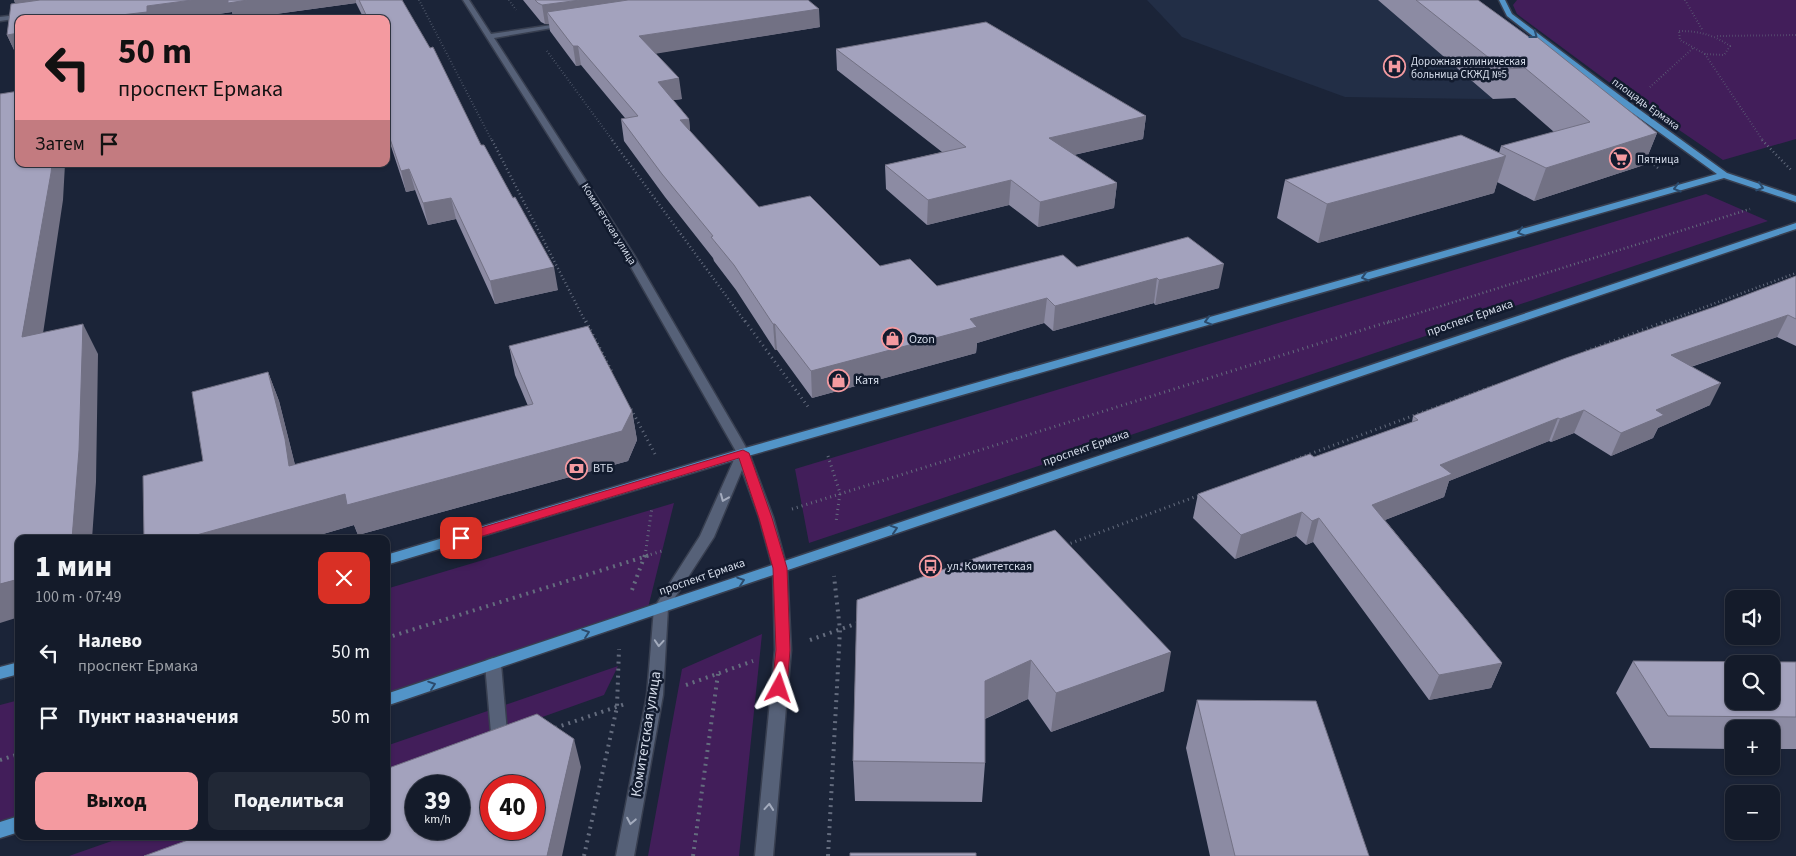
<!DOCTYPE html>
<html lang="ru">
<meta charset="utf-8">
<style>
:root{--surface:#141b2a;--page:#212836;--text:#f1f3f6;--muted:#9da1a8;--line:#333947;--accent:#f49aa0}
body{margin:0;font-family:"Source Sans 3",sans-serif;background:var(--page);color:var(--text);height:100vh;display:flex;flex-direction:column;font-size:19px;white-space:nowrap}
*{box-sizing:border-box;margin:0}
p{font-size:16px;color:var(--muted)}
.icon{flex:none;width:28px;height:28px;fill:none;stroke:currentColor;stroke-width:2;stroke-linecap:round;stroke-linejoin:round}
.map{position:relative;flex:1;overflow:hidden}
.side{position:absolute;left:15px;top:535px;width:375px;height:305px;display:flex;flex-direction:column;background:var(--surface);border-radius:10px;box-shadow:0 1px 4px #0004,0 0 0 1px var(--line)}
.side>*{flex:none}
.hud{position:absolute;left:15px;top:15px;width:375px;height:152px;border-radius:10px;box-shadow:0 1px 4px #0004,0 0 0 1px var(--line);background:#f49aa0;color:#111;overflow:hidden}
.controls{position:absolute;left:1725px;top:590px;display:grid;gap:10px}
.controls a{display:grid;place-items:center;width:55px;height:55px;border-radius:10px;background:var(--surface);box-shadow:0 1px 4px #0004,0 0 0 1px var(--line);font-size:25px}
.speed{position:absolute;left:405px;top:775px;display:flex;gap:10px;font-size:25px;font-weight:700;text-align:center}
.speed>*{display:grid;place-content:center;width:65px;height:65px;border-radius:50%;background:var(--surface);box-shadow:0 1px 4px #0004,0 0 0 1px var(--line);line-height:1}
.speed small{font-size:12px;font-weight:400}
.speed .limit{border:8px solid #d22;background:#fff;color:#111}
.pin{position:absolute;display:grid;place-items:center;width:42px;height:42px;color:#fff;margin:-21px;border-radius:10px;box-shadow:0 2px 8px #0006}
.me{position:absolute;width:55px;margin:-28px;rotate:5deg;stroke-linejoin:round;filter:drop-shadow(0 0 4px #0008)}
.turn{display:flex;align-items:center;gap:18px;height:105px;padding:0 20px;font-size:22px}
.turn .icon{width:65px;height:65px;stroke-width:2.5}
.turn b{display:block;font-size:35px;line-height:42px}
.then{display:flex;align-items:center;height:48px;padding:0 20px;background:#0003;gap:10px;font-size:19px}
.round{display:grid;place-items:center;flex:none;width:52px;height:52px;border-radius:10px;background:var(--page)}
.head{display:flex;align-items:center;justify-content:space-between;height:85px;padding:0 20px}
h1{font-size:30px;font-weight:800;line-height:38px}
.action{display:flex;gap:10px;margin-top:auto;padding:10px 20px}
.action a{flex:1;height:58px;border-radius:10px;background:var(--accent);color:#111;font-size:20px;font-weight:800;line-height:58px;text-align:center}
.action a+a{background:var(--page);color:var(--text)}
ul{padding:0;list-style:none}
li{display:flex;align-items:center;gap:15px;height:65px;padding:0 20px}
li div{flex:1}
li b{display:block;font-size:19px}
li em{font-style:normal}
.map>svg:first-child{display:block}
.built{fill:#222e46}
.green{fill:#421e5a}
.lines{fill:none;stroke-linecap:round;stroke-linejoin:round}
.minor-casing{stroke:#383f50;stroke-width:3}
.major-casing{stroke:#383f50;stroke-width:3}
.path-far3{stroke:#646c7e;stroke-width:2;stroke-dasharray:0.5 2.5;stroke-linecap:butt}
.path-far2{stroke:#646c7e;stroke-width:2.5;stroke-dasharray:1 3;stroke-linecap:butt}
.path-far1{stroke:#646c7e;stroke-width:3;stroke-dasharray:1 4;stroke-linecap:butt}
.path{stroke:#646c7e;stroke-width:4;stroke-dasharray:2 5;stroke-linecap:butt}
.minor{fill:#566178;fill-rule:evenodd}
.major{fill:#5294c8;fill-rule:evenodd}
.wall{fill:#8c8ba3}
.shaded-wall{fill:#727184}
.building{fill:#a3a2bd;stroke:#727184;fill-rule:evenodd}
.oneway{stroke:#2c4b6c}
.oneway2{stroke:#a3abbd}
.route{fill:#e11d48;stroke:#92132f}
.labels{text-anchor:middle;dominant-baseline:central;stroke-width:5;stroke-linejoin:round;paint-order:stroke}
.far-poi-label{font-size:11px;fill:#d6ddeb;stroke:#121b2e;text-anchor:start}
.far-street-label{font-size:11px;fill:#d6ddeb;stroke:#121b2e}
.street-label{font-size:12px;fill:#d6ddeb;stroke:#121b2e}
.poi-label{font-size:12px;fill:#d6ddeb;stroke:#121b2e;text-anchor:start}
.near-street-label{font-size:15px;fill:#d6ddeb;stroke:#121b2e}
</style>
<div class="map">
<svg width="1796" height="856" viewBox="0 0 1796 856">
<rect width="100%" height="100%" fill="#1b2438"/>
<path class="built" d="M 1147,0 L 1444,0 L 1565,97 L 1482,99 L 1345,97 L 1182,37 Z"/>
<path class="green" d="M 1517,0 L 1796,0 L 1796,139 L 1723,160 L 1606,80 L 1517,14 L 1513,5 Z
M 1706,194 L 1768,221 L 809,543 L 795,469 Z
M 674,503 L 647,612 L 386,699 L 386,589 Z
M 762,634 L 739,856 L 648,856 L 682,669 Z
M 618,666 L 604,695 L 386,773 L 386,746 Z
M 19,700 L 19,821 L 0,827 L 0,705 Z
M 126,836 L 209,836 L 154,856 L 69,856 Z"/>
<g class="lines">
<defs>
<path id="minor" d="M 463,0 L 469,0 L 491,34 L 565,23 L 569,25 L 494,38 L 634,255 L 740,437 L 749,453 L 773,517 L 787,568 L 791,650 L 773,856 L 755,856 L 775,650 L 773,568 L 759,517 L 742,470 L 714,537 L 668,608 L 663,695 L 634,856 L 616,856 L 647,695 L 654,608 L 700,536 L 737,453 L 624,255 Z
M 25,14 L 27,15 L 27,17 L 0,21 L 0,17 Z
M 493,658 L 499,660 L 501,664 L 508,744 L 506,749 L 500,751 L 494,749 L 492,744 L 485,664 L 487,660 Z"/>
<path id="major" d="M 1499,0 L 1505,0 L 1512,14 L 1622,97 L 1727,173 L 1796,196 L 1796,202 L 1724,178 L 748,456 L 386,565 L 386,555 L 738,450 L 1717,174 L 1616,101 L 1507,16 Z
M 1796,223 L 1796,229 L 386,706 L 386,694 Z
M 19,662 L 19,674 L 0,679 L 0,667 Z
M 19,816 L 19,832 L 0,838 L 0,822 Z"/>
</defs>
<use href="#minor" class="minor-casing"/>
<use href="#major" class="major-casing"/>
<path class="path-far3" d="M 419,0 L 492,141
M 509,0 L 516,10
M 1685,0 L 1703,31
M 1679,31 C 1699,31 1714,35 1730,46 L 1724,55 L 1705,54 L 1680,40 Z
M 1717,36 L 1796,35
M 547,51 L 613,141
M 1705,54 L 1763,141
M 1650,87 L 1693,48"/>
<path class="path-far2" d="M 492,140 L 586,323
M 612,140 L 746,323
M 1762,140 L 1792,171
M 1645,157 L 1659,169
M 1387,323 L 1750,209
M 1662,323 L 1796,273"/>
<path class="path-far1" d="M 586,321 L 612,372
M 745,321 L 809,408
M 1586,351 L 1666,321
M 631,409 L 655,454
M 828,456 L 840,493 L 836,522
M 1291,461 L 1496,385
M 792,509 L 1391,321
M 1066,545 L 1200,495
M 645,556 L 652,507
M 646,556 L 665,550"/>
<path class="path" d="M 632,590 L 645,555
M 386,638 L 650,555
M 810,640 L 858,623
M 686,685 L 753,661
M 555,728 L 625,704
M 0,760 L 19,754
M 584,856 L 617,707 L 619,649
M 693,856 L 718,674
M 828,856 L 840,630 L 834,576"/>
<use href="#minor" class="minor"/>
<use href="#major" class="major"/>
</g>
<path class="wall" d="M 14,0 L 402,0 L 558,290 L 495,304 L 456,219 L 428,225 L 415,190 L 406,192 L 386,131 L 386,19 L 364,19 L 356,3 L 240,19 L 234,19 L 232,12 L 185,19 L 19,19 L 19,52 L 15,52 L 7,35 L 15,3 Z
M 523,0 L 808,0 L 820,27 L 656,53 L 682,99 L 673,100 L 689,119 L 690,132 L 759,207 L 880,266 L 937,286 L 1077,267 L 1188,237 L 1219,288 L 1155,305 L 1154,303 L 1053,331 L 1044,323 L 977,343 L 976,353 L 812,398 L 777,350 L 775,350 L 736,290 L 714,261 L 713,258 L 665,197 L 624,141 L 621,119 L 625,118 L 581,65 L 576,66 L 550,31 L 549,24 L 545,24 L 541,22 Z
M 1378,0 L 1478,0 L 1657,133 L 1644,165 L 1534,201 L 1497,182 L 1494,193 L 1318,243 L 1277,218 L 1285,180 L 1499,153 L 1501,146 L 1554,132 L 1515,98 L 1493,99 Z
M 836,49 L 1146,116 L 1143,139 L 1074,155 L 1117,183 L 1114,208 L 1038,227 L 1009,205 L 927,225 L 886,189 L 885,165 L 942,152 L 837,70 Z
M 1796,276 L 1796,346 L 1777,337 L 1691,367 L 1710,405 L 1658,428 L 1653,438 L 1611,456 L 1574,433 L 1551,442 L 1549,441 L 1449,481 L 1444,497 L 1385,520 L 1502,663 L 1491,688 L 1429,700 L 1313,542 L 1306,545 L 1296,536 L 1235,559 L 1193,518 L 1198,494 L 1314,457 L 1412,422 L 1413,416 L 1717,306 Z
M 509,346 L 632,411 L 637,440 L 628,461 L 358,535 L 354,525 L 306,539 L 144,539 L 203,461 L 268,372 L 279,401 L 295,465 L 528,406 L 515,375 Z
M 857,600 L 1164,691 L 1051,732 L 1028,699 L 985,719 L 985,763 L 982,802 L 855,801 L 853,761 Z
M 1633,661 L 1796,662 L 1796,749 L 1771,749 L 1771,729 L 1734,729 L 1734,749 L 1650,748 L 1616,693 Z
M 1197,700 L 1369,856 L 1210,856 L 1186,748 Z"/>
<path class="shaded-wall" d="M 14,0 L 118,0 L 19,13 Z
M 192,0 L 356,0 L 356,3 L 240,19 L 234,19 L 232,12 L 185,19 L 121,19 L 121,15 L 147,6 Z
M 580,0 L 707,0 L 547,12 L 549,24 L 545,24 L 542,5 Z
M 819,9 L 820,27 L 642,56 L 639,36 Z
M 19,33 L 19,52 L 15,52 L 7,35 Z
M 573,46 L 578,46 L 581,65 L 576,66 Z
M 679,78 L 682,99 L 661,102 L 658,82 Z
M 1146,116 L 1143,139 L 1047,161 L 1049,138 Z
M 689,119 L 691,140 L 680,120 Z
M 1657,133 L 1644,165 L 1534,201 L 1546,168 Z
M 1506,156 L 1494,193 L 1318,243 L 1327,204 Z
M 52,164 L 65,164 L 63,200 L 38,367 L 22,337 Z
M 409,169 L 415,190 L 406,192 L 401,171 Z
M 1011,180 L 1009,205 L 927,225 L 928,200 Z
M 1117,183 L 1114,208 L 1038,227 L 1040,202 Z
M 451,198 L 456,219 L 428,225 L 423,203 Z
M 1224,264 L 1219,288 L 1155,305 L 1159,280 Z
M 554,267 L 558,290 L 495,304 L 490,281 Z
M 1157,278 L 1154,303 L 1053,331 L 1055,306 Z
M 1047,298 L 1044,323 L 977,343 L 976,353 L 812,398 L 811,371 L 970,319 Z
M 1788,315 L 1777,337 L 1661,377 L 1671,355 Z
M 83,324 L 98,354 L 96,482 L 92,539 L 72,539 Z
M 773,324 L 775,324 L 777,350 L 775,350 Z
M 268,372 L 279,401 L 296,469 L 289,466 Z
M 1721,383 L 1710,405 L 1658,428 L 1653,438 L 1611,456 L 1621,433 L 1656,410 Z
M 1584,410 L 1574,433 L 1551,442 L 1560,419 Z
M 632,411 L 637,440 L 628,461 L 358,535 L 354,525 L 306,539 L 182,539 Z
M 1558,418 L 1549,441 L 1449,481 L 1444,497 L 1364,528 L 1372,505 L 1440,465 Z
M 1302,512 L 1296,536 L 1235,559 L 1241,535 Z
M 1319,518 L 1313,542 L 1306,545 L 1312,521 Z
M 19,579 L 19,617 L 0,623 L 0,584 Z
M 1171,652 L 1164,691 L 1051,732 L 1056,693 Z
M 1031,660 L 1028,699 L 982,720 L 985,681 Z
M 1502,663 L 1491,688 L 1429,700 L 1439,675 Z
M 574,739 L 581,767 L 562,856 L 547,856 Z"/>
<path class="building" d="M 40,0 L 192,0 L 147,6 L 147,12 L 121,15 L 121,19 L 19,19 L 19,33 L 7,35 L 11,4 Z
M 228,0 L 248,0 L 228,3 Z
M 359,0 L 402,0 L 430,48 L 433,47 L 481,145 L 484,145 L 513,198 L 515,197 L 554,267 L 490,281 L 451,198 L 423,203 L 409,169 L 401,171 L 386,127 L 386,60 L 388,60 L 386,56 L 386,19 L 368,19 Z
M 535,0 L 580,0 L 542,5 L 538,3 Z
M 628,0 L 808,0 L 819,9 L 639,36 L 679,78 L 658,82 L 689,119 L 680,120 L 759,207 L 810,196 L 880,266 L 910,259 L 937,286 L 1063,255 L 1077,267 L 1188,237 L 1224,264 L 1159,280 L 1157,278 L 1055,306 L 1047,298 L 970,319 L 977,327 L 811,371 L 775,324 L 773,324 L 734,265 L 711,237 L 713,236 L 662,174 L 621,119 L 638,116 L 578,46 L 573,46 L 547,12 Z
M 1416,0 L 1478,0 L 1529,37 L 1537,37 L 1657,133 L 1546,168 L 1501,146 L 1590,122 L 1525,68 L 1503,69 Z
M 986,22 L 1146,116 L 1049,138 L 1117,183 L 1040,202 L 1011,180 L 928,200 L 885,165 L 966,147 L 836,49 Z
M 19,91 L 19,164 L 52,164 L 51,173 L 22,337 L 83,324 L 79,450 L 72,539 L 19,539 L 19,579 L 0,584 L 0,94 Z
M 1461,135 L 1506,156 L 1327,204 L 1285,180 Z
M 1796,276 L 1796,319 L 1788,315 L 1671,355 L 1721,383 L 1656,410 L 1664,415 L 1621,433 L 1584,410 L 1560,419 L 1558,418 L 1440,465 L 1452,474 L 1372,505 L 1502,663 L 1439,675 L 1319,518 L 1312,521 L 1302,512 L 1241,535 L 1198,494 L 1310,454 L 1314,457 L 1418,420 L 1413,416 L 1566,358 L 1717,306 Z
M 588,326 L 632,411 L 622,431 L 347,505 L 345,494 L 182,539 L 144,539 L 143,476 L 203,461 L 192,392 L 268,372 L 285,439 L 289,466 L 533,404 L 509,346 Z
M 1055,530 L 1171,652 L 1056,693 L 1031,660 L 985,681 L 985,763 L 853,761 L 857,600 Z
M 1633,661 L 1796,662 L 1796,717 L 1668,716 ZM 1734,664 L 1771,664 L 1771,701 L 1734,701 Z
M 1197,700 L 1316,701 L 1369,856 L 1235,856 Z
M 537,714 L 574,739 L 547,856 L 144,856 L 199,836 L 386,836 L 386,769 ZM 416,786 L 459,786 L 459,829 L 416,829 ZM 491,786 L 534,786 L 534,829 L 491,829 Z
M 850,853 L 976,853 L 976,856 L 850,856 Z"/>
<defs><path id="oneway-chevron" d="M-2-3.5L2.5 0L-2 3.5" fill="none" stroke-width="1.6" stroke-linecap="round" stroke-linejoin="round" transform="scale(1.25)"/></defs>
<g class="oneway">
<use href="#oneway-chevron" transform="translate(1534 35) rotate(37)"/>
<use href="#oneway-chevron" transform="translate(1760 187) rotate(18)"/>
<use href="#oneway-chevron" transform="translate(1677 188) rotate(164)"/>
<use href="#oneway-chevron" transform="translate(1521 232) rotate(164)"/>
<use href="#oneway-chevron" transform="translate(1365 277) rotate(164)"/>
<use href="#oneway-chevron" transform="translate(1208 321) rotate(164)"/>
<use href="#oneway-chevron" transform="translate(894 529) rotate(-18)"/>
<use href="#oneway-chevron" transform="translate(741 581) rotate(-19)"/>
<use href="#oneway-chevron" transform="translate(586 633) rotate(-19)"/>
<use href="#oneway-chevron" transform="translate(432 685) rotate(-19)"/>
</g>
<g class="oneway2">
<use href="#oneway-chevron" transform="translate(724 498) rotate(113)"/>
<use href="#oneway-chevron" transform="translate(659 643) rotate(94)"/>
<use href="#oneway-chevron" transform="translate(769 807) rotate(-85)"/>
<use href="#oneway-chevron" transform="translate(631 821) rotate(101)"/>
</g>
<path class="route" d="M 743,450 L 749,453 L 772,518 L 787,568 L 790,650 L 787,688 L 785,692 L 779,693 L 774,692 L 772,688 L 776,650 L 773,568 L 759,518 L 739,458 L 466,541 L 457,541 L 455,538 L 457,535 Z"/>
<defs>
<symbol id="hospital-ring" viewBox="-11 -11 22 22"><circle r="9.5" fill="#121b2e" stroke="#f49aa0" stroke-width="1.5"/><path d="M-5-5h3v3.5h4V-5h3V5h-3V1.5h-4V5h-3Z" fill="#f49aa0"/></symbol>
<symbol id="supermarket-ring" viewBox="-11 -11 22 22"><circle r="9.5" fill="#121b2e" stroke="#f49aa0" stroke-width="1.5"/><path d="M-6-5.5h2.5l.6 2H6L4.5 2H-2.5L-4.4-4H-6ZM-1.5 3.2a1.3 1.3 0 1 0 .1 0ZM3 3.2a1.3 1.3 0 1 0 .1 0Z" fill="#f49aa0"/></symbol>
<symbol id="shop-ring" viewBox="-11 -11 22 22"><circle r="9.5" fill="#121b2e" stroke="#f49aa0" stroke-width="1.5"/><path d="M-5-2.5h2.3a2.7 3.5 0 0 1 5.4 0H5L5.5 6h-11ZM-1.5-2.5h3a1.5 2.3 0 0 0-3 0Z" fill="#f49aa0"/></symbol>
<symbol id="bank-ring" viewBox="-11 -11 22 22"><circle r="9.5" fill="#121b2e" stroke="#f49aa0" stroke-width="1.5"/><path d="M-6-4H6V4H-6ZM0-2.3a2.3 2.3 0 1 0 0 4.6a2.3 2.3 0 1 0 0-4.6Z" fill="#f49aa0"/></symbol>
<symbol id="bus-ring" viewBox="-11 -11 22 22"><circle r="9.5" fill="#121b2e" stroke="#f49aa0" stroke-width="1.5"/><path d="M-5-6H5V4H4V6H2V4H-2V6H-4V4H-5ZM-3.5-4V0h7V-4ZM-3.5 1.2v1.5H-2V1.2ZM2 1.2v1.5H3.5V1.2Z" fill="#f49aa0"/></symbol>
</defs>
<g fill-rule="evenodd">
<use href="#hospital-ring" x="1382" y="54" width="25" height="25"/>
<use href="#supermarket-ring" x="1608" y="146" width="25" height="25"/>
<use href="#shop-ring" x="880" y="326" width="25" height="25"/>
<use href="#shop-ring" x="826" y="368" width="25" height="25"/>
<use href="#bank-ring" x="564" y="456" width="25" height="25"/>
<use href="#bus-ring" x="918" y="554" width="25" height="25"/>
</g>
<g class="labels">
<g class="far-poi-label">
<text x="1411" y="61">Дорожная клиническая<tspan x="1411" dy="13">больница СКЖД №5</tspan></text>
<text x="1637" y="159">Пятница</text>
</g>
<g class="far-street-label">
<text transform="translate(1646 104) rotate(36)">площадь Ермака</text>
<text transform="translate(609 224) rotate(58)">Комитетская улица</text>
</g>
<g class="street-label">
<text transform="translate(1470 318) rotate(-19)">проспект Ермака</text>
<text transform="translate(1086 448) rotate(-19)">проспект Ермака</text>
<text transform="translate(702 577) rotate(-19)">проспект Ермака</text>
</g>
<g class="poi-label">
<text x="909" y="339">Ozon</text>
<text x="855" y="380">Катя</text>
<text x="593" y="468">ВТБ</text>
<text x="947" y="566">ул. Комитетская</text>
</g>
<g class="near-street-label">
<text transform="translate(646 734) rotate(-81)">Комитетская улица</text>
</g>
</g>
</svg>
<div class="controls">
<a><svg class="icon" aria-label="sound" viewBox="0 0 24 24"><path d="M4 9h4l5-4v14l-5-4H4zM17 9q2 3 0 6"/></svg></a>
<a><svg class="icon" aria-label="search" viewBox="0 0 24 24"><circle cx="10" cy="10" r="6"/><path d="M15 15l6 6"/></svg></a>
<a>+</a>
<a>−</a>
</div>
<div class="speed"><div>39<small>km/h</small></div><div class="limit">40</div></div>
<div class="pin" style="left:461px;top:538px;background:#d93025"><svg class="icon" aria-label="arrive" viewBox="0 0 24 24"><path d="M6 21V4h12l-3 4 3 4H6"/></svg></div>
<svg class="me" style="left:779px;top:688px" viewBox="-20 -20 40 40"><path d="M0-17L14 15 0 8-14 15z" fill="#e11d48" stroke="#fff" stroke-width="4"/></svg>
<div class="hud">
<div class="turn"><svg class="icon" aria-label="left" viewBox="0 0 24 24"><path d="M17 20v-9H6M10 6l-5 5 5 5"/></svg><div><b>50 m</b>проспект Ермака</div></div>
<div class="then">Затем<svg class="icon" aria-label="arrive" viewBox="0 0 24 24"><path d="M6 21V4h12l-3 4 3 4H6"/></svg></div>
</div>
<section class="side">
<div class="head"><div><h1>1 мин</h1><p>100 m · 07:49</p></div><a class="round" style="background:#d93025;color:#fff"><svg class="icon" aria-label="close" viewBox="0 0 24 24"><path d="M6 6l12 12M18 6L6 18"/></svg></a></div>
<ul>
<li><svg class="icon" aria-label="left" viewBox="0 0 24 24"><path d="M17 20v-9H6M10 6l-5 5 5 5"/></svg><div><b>Налево</b><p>проспект Ермака</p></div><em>50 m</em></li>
<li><svg class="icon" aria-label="arrive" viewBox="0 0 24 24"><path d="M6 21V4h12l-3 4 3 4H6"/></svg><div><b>Пункт назначения</b></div><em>50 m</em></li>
</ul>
<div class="action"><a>Выход</a><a>Поделиться</a></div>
</section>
</div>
